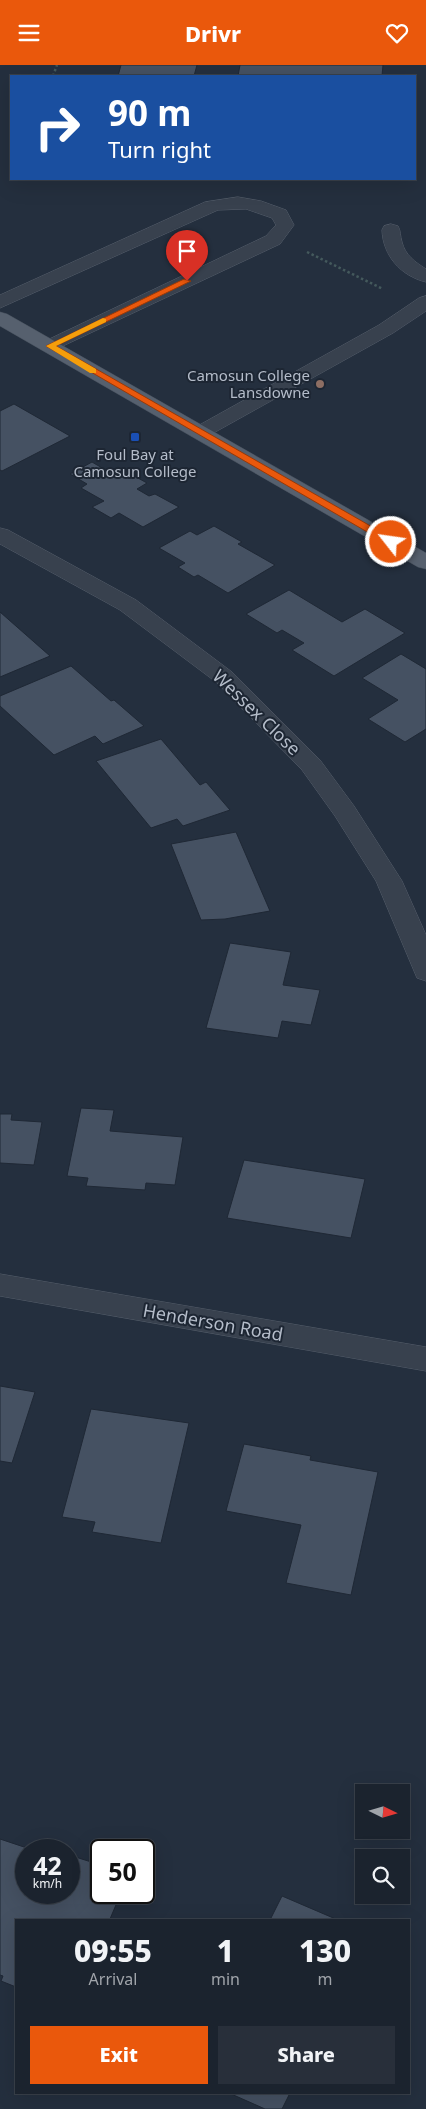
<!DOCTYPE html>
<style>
:root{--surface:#1b232e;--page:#282f3a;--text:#f1f3f6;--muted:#a0a4aa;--line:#39404a;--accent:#ea580c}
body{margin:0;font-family:"Noto Sans",sans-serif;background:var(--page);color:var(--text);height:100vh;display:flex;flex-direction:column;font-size:19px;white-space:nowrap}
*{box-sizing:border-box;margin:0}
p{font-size:16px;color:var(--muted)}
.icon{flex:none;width:28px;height:28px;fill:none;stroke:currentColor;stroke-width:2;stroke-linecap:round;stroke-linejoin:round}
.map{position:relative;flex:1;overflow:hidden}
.drawer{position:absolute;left:15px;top:1854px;width:395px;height:175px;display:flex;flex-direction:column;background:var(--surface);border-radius:0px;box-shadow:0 5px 20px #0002,0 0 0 1px var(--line)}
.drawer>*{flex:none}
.guide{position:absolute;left:10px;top:10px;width:406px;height:105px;border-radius:0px;box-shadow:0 5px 20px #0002,0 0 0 1px var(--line);background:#1a4fa0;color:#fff;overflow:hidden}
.needle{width:32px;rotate:95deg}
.controls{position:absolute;left:355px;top:1719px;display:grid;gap:10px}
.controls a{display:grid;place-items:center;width:55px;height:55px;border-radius:0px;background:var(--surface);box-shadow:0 5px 20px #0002,0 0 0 1px var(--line);font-size:25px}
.speed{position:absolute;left:15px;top:1774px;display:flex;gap:10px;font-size:25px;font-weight:700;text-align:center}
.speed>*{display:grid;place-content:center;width:65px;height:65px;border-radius:50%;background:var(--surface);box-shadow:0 5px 20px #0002,0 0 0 1px var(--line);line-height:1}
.speed small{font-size:12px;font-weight:400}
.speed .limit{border:2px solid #111;border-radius:8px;background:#fff;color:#111}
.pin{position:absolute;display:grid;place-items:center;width:42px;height:42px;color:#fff;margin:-51px -21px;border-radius:50% 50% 50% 0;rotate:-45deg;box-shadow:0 0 5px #0007}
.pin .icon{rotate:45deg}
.me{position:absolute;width:55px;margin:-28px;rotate:300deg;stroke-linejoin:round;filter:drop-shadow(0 0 4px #0008)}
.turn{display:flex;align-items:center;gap:18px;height:105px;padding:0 15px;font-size:22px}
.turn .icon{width:65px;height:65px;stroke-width:2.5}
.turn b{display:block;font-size:35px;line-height:42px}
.eta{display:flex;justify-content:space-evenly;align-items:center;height:85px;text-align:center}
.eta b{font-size:30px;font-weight:800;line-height:35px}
.primary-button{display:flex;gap:10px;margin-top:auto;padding:10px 15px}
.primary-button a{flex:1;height:58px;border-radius:0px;background:var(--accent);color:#fff;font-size:20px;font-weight:800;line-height:58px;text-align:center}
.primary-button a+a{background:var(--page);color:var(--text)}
header{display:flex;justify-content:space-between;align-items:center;height:65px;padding:0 15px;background:var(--accent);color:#fff;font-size:22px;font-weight:800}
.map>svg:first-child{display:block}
.building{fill:#455162;stroke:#1f2835}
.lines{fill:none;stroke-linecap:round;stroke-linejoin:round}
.minor-casing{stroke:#565f6c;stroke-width:1}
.major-casing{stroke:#414a57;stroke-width:1}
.path{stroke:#44595c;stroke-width:2.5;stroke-dasharray:2.5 2.5;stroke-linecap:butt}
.minor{fill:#38414e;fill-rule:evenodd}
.major{fill:#56606e;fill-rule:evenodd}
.route{fill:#ea580c;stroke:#983908}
.slow{fill:#f59e0b}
.education-dot{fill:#8d6e63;stroke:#1d2633;stroke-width:2}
.transit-dot{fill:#1a4fb4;stroke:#1d2633;stroke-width:2}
.labels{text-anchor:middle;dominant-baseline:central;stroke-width:4;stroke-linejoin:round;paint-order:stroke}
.far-poi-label{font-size:15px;fill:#b4bcc9;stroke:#1d2633;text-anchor:end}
.street-label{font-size:18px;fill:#b4bcc9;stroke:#1d2633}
</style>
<header><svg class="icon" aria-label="menu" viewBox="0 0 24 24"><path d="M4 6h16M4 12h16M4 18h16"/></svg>Drivr<svg class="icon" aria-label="heart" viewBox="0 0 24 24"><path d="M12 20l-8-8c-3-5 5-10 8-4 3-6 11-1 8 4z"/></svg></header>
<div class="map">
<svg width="426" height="2044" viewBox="0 0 426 2044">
<rect width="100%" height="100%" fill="#242f3e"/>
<path class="building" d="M 121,0 L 197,0 L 194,11 L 118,11 Z
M 240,0 L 383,0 L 382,11 L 238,11 Z
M 14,339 L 70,371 L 2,406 L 0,405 L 0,346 Z
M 92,397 L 109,407 L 118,402 L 147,418 L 137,424 L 149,431 L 155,429 L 179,442 L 143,462 L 119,448 L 111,453 L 92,442 L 104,436 L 81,423 L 87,419 L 70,409 Z
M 214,461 L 242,477 L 238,479 L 275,500 L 228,528 L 198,510 L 194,512 L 178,502 L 185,498 L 159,483 L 190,466 L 197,470 Z
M 289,525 L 342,557 L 365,544 L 405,568 L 334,611 L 292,585 L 304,578 L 282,565 L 277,568 L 246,549 Z
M 0,547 L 50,591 L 0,612 Z
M 401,589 L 426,604 L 426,664 L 405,677 L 368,654 L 398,635 L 362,613 Z
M 71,601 L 111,636 L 114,635 L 144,661 L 103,679 L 95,671 L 54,690 L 0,641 L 0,631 Z
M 161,674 L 200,720 L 206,717 L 230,745 L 183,761 L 177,754 L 151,763 L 96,696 Z
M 236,767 L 270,846 L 225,854 L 201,855 L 171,779 Z
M 230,878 L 291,887 L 283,920 L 320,925 L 311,960 L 282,956 L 278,973 L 206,963 Z
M 81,1043 L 114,1045 L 110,1066 L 183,1072 L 175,1120 L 146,1118 L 145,1125 L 86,1121 L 88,1113 L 67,1111 Z
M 0,1049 L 12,1049 L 11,1055 L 42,1057 L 34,1100 L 0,1098 Z
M 244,1095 L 365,1114 L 351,1173 L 227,1153 Z
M 0,1321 L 35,1327 L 12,1398 L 0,1396 Z
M 91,1344 L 189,1358 L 161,1478 L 92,1467 L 95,1457 L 62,1452 Z
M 244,1379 L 311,1391 L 310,1395 L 378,1407 L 351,1530 L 286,1518 L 301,1460 L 226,1446 Z
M 0,1774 L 33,1785 L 26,1785 L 26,1828 L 69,1828 L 69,1790 L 101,1800 L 101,1828 L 121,1828 L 110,1854 L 113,1855 L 16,1855 L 16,1922 L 1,1916 L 3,1911 L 0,1910 Z
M 282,1831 L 338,1855 L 270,1855 Z
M 229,2028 L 290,2028 L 282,2044 L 265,2044 Z"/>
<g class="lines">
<defs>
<path id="minor" d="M 238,132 L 261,136 L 286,145 L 294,160 L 280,179 L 50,287 L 43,285 L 40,281 L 43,277 L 266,171 L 276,160 L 272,153 L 246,144 L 218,145 L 0,243 L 0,230 L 205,137 Z
M 391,159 L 398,161 C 401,166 400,171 402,177 C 405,190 415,197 426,204 L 426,217 C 401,211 383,191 382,165 L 384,161 Z
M 426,231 L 426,246 L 393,268 L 208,371 L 201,373 L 194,371 L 191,367 L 194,363 L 379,260 L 419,233 Z
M 0,463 L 8,465 L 136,535 L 232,607 L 320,695 L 354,741 L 402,816 L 426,870 L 426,916 L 417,913 L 376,816 L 335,751 L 302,705 L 216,617 L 120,545 L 0,479 Z
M 0,1209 L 426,1282 L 426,1306 L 0,1231 Z"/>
<path id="major" d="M 0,247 L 7,249 L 426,488 L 426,504 L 418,502 L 0,261 Z"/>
</defs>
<use href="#minor" class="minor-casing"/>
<use href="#major" class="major-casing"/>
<path class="path" d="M 53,11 L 57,0
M 307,187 L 383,224"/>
<use href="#minor" class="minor"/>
<use href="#major" class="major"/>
</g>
<path class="route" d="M 184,214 L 191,216 L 56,281 L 395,475 L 395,479 L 388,479 L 46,281 Z"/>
<path class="slow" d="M 103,253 L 106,254 L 106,257 L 56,281 L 96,304 L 96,308 L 90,308 L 46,281 Z"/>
<circle class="education-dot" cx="320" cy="319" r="5"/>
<rect class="transit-dot" x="130" y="367" width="10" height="10" rx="2.5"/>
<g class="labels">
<g class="far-poi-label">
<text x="310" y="310">Camosun College<tspan x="310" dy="17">Lansdowne</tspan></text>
<text x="135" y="389" text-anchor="middle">Foul Bay at<tspan x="135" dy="17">Camosun College</tspan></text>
</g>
<g class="street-label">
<text transform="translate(257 647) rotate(44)">Wessex Close</text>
<text transform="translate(213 1257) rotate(10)">Henderson Road</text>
</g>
</g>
</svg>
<div class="controls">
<a><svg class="needle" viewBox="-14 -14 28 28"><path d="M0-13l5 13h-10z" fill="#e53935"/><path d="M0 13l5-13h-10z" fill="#a0a4aa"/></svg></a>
<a><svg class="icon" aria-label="search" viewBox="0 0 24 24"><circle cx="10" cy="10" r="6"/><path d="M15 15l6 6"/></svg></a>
</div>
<div class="speed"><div>42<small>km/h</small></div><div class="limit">50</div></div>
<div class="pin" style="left:187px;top:216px;background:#d93025"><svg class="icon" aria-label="arrive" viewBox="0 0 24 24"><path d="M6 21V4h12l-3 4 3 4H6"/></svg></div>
<svg class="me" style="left:391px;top:477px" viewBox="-20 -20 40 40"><circle r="17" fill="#ea580c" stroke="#fff" stroke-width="3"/><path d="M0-11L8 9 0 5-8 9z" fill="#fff"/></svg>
<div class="guide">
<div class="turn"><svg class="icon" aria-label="right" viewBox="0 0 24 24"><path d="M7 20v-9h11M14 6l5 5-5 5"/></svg><div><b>90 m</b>Turn right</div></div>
</div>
<section class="drawer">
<div class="eta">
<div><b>09:55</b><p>Arrival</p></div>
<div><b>1</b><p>min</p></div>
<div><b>130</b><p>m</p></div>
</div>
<div class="primary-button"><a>Exit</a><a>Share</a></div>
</section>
</div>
